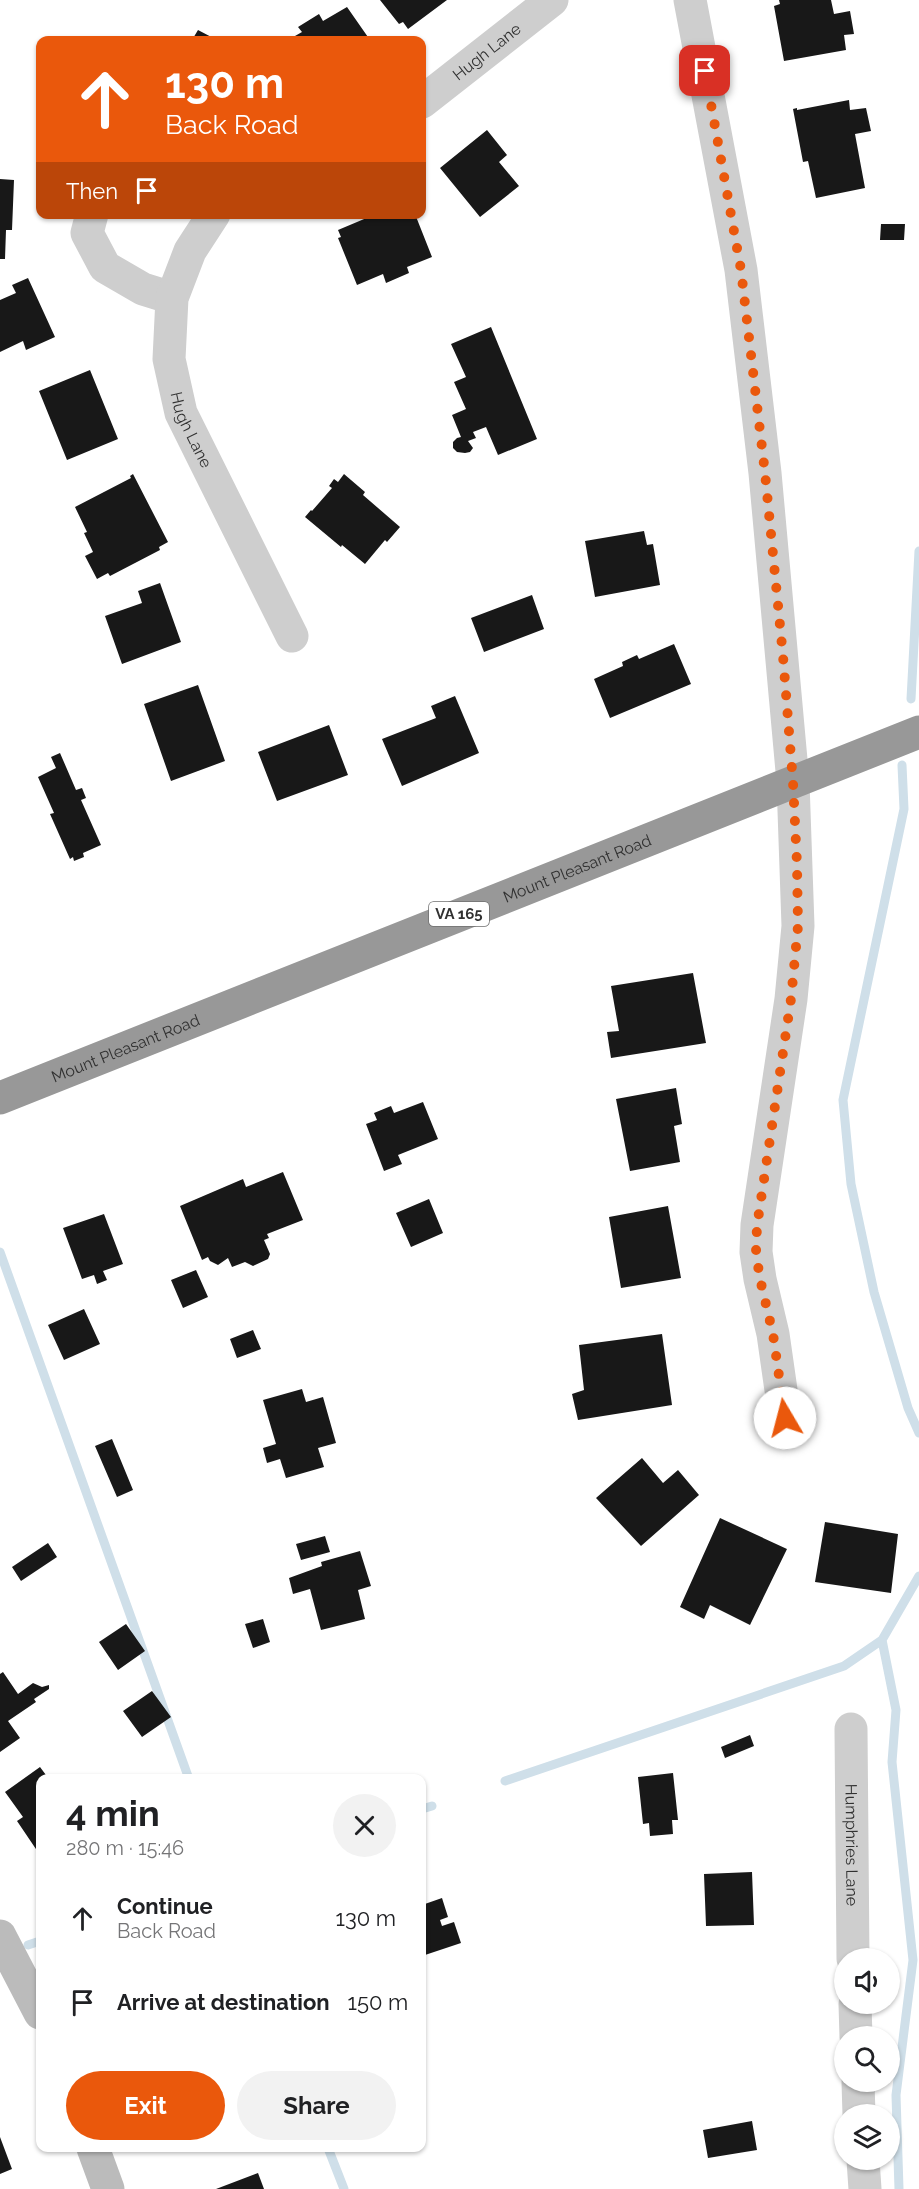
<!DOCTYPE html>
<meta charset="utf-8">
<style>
:root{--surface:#fff;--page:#f2f2f2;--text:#202124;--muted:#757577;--accent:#ea580c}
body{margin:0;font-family:Raleway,sans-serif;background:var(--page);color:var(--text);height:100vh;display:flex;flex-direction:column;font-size:22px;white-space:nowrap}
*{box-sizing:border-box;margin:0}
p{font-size:20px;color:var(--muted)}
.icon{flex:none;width:33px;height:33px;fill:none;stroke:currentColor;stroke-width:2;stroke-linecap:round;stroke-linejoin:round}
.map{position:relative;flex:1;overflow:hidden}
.details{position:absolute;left:36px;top:1774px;width:390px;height:378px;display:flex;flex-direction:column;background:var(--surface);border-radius:12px;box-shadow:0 2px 4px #0004}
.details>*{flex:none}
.hud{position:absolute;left:36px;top:36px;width:390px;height:183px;border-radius:12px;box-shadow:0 2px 4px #0004;background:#ea580c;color:#fff;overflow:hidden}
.tools{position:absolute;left:834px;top:1948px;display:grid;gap:12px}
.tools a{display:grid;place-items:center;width:66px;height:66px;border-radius:50%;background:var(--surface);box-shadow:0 2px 4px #0004;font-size:30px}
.pin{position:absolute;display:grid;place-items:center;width:51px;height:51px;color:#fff;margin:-26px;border-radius:12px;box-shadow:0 3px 9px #0006}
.me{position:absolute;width:66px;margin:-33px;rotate:352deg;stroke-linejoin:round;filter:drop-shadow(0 0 4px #0008)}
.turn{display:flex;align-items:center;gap:21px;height:126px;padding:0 30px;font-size:27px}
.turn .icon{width:78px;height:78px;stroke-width:2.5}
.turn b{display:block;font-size:42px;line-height:51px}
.then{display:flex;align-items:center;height:57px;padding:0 30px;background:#0003;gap:12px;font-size:22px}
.round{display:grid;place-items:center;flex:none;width:63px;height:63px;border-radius:32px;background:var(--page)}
.headline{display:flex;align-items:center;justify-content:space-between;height:102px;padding:0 30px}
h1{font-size:36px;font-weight:700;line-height:45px}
.button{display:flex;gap:12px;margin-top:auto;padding:12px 30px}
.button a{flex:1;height:69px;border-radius:36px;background:var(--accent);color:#fff;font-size:24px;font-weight:700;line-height:69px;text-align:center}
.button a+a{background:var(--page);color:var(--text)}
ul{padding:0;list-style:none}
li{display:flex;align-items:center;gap:18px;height:84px;padding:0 30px}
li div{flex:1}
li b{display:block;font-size:22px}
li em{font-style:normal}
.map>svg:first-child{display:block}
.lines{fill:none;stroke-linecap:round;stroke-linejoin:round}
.stream{stroke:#cfdfe9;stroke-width:9}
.building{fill:#181818}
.street{stroke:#cecece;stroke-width:33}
.secondary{stroke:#bbb;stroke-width:33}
.highway{stroke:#989898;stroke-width:33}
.route{stroke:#ea580c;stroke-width:10;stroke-dasharray:0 18}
.labels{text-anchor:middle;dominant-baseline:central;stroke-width:6;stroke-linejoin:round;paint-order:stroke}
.shield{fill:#fff;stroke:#6f6f6f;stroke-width:1.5}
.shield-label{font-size:15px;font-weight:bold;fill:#313131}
.street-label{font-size:16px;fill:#313131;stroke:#fff}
</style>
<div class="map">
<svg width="919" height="2189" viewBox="0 0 919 2189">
<rect width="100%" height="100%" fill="#fff"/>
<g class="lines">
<path class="stream" d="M 911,699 L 919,551
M 902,765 L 904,809 L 843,1100 L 851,1184 L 874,1292 L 908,1408 L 919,1433
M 0,1252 L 189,1779
M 882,1640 L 896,1710 L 892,1762 L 913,1960 L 896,2095 L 899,2189
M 505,1781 L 844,1666 L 882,1640 L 919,1576
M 422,1809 L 432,1806
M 28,1945 L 40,1941
M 328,2148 L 344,2189"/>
</g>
<path class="building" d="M 380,0 L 447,0 L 408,29 L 403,22 L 399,24 Z
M 779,0 L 831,0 L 834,14 L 850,11 L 854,34 L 844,35 L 846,50 L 784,61 L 774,6 L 780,4 Z
M 347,7 L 370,40 L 288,40 L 302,32 L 298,27 L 319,14 L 323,21 Z
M 198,30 L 217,40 L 192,40 Z
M 849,100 L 850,110 L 866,108 L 871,131 L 855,134 L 865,188 L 816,198 L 808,161 L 803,162 L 793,109 L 797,108 L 797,110 Z
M 487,130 L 507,155 L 499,162 L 519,186 L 480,217 L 440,168 Z
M 0,179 L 14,180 L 12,230 L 6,230 L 5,259 L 0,259 Z
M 376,214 L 415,214 L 432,257 L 407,267 L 409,273 L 386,283 L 383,274 L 357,285 L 338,238 L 341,237 L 338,230 Z
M 881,224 L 905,224 L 904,240 L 880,240 Z
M 28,278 L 55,337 L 26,350 L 23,341 L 0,352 L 0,300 L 16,293 L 12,285 Z
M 491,327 L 537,439 L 498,455 L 486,427 L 473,432 L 476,438 L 468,441 L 473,448 L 470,452 L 465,453 L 457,452 L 453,448 L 453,442 L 457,438 L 461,437 L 452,415 L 466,409 L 454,382 L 466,377 L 451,344 Z
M 90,370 L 118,439 L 67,460 L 39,391 Z
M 133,474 L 168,542 L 159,547 L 160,550 L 110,576 L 108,573 L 97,579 L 85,556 L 93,552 L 84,533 L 87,532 L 75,507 L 131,478 L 130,476 Z
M 344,474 L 365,492 L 363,495 L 400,527 L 387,542 L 385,540 L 365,564 L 342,545 L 341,547 L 305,517 L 311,510 L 312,511 L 332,488 L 329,486 L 334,479 L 338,482 Z
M 644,531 L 647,545 L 653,544 L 660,585 L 595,597 L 585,541 Z
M 160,583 L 181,642 L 122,664 L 105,616 L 142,603 L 138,591 Z
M 532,595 L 544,629 L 484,652 L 471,618 Z
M 674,644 L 691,684 L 610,718 L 594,679 L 623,666 L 622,662 L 637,655 L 639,659 Z
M 198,685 L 225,761 L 171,781 L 144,704 Z
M 455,696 L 479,753 L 402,786 L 382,739 L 436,718 L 431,706 Z
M 329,725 L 348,775 L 277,801 L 258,752 Z
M 60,753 L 76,790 L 82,788 L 86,798 L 81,800 L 101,845 L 83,853 L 84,857 L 74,861 L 73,857 L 70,859 L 50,814 L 54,813 L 38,777 L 56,768 L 51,757 Z
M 693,973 L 706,1043 L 611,1058 L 607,1032 L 619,1031 L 611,986 Z
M 676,1088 L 682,1124 L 674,1126 L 680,1162 L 630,1171 L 616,1099 Z
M 423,1102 L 438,1139 L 398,1155 L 402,1164 L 384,1171 L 366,1124 L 377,1120 L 374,1113 L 391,1106 L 394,1113 Z
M 283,1172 L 303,1220 L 267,1234 L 269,1238 L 264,1240 L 270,1254 L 268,1259 L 253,1266 L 245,1262 L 232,1267 L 228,1258 L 218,1265 L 210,1261 L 208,1257 L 202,1260 L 180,1206 L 243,1179 L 246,1187 Z
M 429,1199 L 443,1233 L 411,1247 L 396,1213 Z
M 668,1206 L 681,1278 L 621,1288 L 609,1217 Z
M 104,1214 L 123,1264 L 103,1271 L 107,1280 L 97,1284 L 94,1275 L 82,1279 L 63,1228 Z
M 196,1270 L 208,1297 L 183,1308 L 171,1280 Z
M 84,1309 L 100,1344 L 64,1360 L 48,1325 Z
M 253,1330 L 261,1349 L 237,1358 L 230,1339 Z
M 662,1334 L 672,1405 L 578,1420 L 572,1394 L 584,1390 L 579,1345 Z
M 302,1389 L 306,1402 L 323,1397 L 336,1443 L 318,1448 L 324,1467 L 286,1478 L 280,1459 L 267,1463 L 263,1448 L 276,1444 L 263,1400 Z
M 112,1439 L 133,1490 L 117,1497 L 95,1446 Z
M 642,1458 L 663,1483 L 678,1470 L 699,1495 L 641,1546 L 596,1498 Z
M 720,1518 L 787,1549 L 750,1625 L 710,1605 L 704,1619 L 680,1607 Z
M 825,1522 L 898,1534 L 891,1593 L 815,1582 Z
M 325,1536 L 330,1552 L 301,1560 L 296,1544 Z
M 48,1543 L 57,1557 L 21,1581 L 12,1567 Z
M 360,1551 L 371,1586 L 358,1590 L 365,1619 L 321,1630 L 310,1589 L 293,1594 L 289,1578 L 322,1566 L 321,1562 Z
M 263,1619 L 270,1642 L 253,1648 L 245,1624 Z
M 126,1624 L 145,1651 L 118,1670 L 99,1642 Z
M 3,1672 L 18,1694 L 33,1683 L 42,1687 L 49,1685 L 49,1689 L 34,1699 L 36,1702 L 8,1721 L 20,1738 L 0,1752 L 0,1674 Z
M 152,1691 L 171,1717 L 142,1737 L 123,1711 Z
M 750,1735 L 754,1746 L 725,1758 L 721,1747 Z
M 40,1767 L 49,1779 L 40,1779 L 40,1855 L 17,1821 L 23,1817 L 5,1792 Z
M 673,1773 L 678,1820 L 672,1820 L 673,1834 L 650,1836 L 649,1823 L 643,1824 L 638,1777 Z
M 752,1872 L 754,1925 L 706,1926 L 704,1874 Z
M 442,1898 L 448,1917 L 440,1920 L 442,1926 L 454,1922 L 461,1943 L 422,1956 L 422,1905 Z
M 752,2121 L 757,2150 L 708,2158 L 703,2130 Z
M 0,2137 L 12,2169 L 0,2174 Z
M 258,2173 L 264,2189 L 216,2189 Z"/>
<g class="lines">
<g class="street">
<path d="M 690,0 L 741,270 L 765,473 L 793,782 L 798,926 L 791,999 L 757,1225 L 756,1252 L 760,1279 L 773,1334 L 785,1418"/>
<path id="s1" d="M 422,102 L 552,0"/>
<path d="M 92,214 L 87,233 L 105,267 L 143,289 L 172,298"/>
<path id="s2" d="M 214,214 L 190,251 L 172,298 L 169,359 L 181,413 L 292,636"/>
<path id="s3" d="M 851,1729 L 853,1959"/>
<path d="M 855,2004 L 856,2037"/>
<path d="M 858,2082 L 859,2115"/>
<path d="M 863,2160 L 865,2189"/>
</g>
<path class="secondary" d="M 0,1936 L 40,2013
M 93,2148 L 108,2189"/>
<path class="highway" id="s4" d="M 0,1098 L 919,732"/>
</g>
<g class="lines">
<path class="route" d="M 705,71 L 741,270 L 765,473 L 783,656 L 793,782 L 797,864 L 798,926 L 791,999 L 757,1226 L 756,1252 L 760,1279 L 773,1334 L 785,1418"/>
</g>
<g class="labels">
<rect class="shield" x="429" y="902" width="60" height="24" rx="4.5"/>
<g class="shield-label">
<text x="459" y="914">VA 165</text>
</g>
<g class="street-label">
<text stroke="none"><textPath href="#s1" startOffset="82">Hugh Lane</textPath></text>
<text stroke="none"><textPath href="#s2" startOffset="230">Hugh Lane</textPath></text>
<text stroke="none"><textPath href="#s4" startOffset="621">Mount Pleasant Road</textPath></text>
<text stroke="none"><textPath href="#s4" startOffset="135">Mount Pleasant Road</textPath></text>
<text stroke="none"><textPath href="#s3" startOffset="116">Humphries Lane</textPath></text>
</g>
</g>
</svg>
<div class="tools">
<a><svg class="icon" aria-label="sound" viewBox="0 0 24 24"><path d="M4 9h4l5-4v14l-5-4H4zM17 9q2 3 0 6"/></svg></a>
<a><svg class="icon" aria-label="search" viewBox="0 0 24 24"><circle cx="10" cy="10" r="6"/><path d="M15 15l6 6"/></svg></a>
<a><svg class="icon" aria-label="layers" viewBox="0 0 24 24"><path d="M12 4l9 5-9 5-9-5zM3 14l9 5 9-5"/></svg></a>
</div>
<div class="pin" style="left:705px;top:71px;background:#d93025"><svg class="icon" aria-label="arrive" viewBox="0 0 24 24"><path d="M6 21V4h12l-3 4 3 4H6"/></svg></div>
<svg class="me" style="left:785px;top:1418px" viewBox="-20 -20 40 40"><circle r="19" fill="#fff"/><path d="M0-13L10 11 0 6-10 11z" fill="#ea580c"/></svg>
<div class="hud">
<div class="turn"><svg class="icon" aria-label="ahead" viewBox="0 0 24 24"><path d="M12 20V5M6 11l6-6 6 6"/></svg><div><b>130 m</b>Back Road</div></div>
<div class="then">Then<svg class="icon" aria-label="arrive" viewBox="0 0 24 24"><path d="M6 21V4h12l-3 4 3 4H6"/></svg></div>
</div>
<section class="details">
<div class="headline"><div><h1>4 min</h1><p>280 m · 15:46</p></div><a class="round"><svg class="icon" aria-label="close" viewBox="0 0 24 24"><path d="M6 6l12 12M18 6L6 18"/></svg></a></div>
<ul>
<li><svg class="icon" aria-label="ahead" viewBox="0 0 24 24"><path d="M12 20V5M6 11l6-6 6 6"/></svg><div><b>Continue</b><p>Back Road</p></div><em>130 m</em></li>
<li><svg class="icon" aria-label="arrive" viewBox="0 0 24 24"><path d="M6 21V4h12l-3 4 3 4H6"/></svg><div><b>Arrive at destination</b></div><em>150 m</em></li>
</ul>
<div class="button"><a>Exit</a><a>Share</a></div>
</section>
</div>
